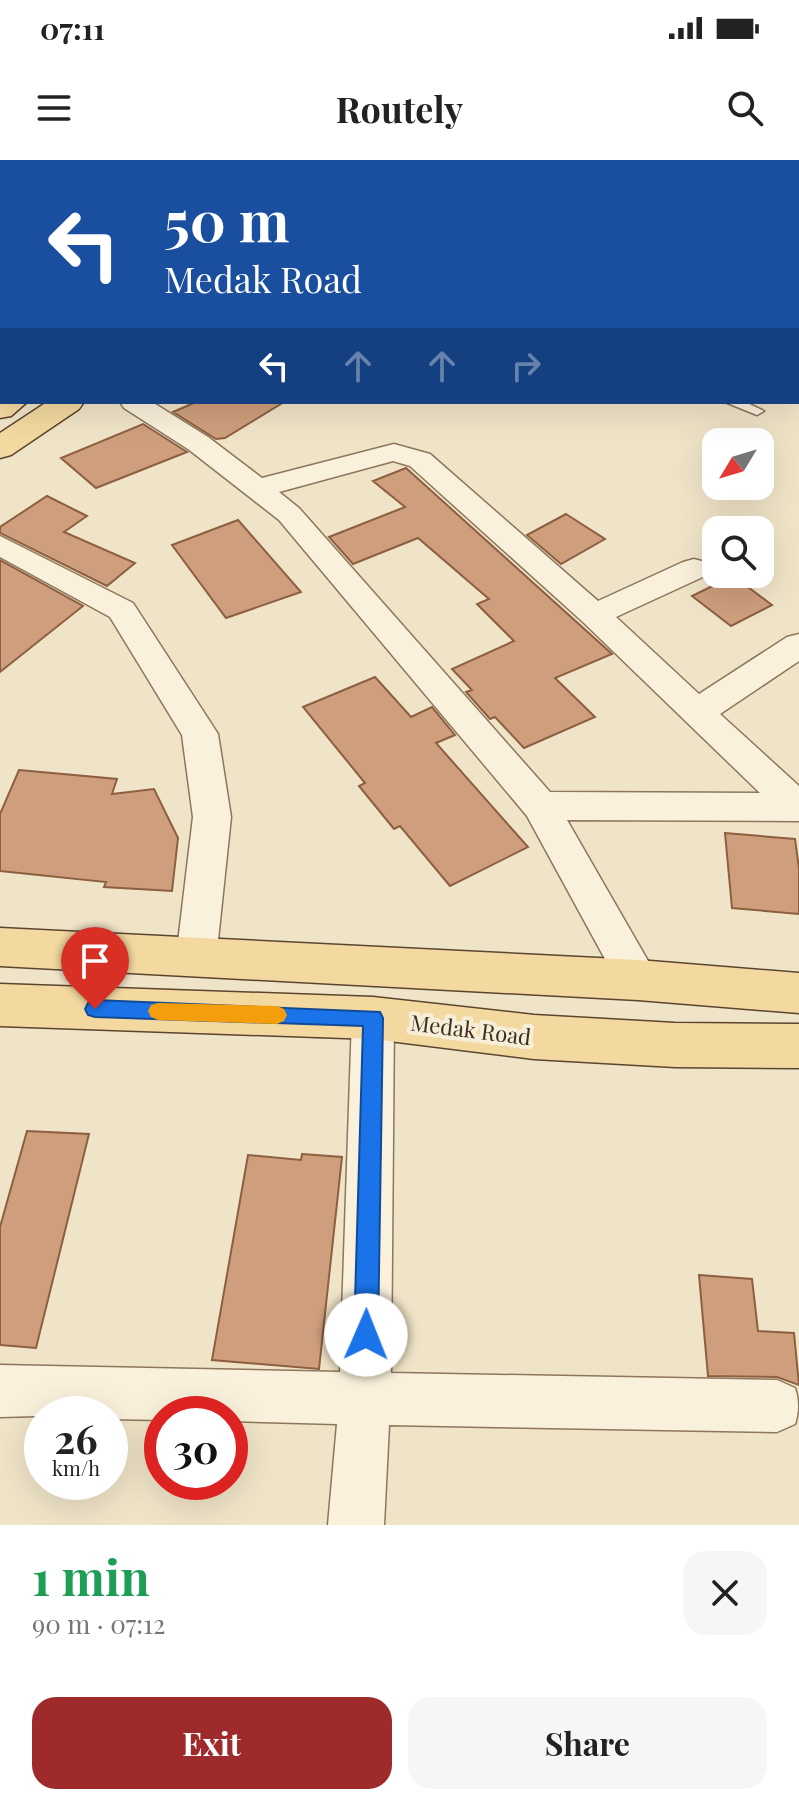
<!DOCTYPE html>
<meta charset="utf-8">
<style>
:root{--surface:#fff;--page:#f6f6f6;--text:#222;--muted:#767676;--accent:#9e2a2b}
body{margin:0;font-family:"Playfair Display",serif;background:var(--page);color:var(--text);height:100vh;display:flex;flex-direction:column;font-size:30px;white-space:nowrap}
*{box-sizing:border-box;margin:0}
p{font-size:26px;color:var(--muted)}
.icon{flex:none;width:44px;height:44px;fill:none;stroke:currentColor;stroke-width:2;stroke-linecap:round;stroke-linejoin:round}
.map{position:relative;height:1365px;overflow:hidden}
.details{display:flex;flex-direction:column;background:var(--surface);flex:1}
.details>*{flex:none}
.top-card{position:absolute;left:0px;top:0px;width:800px;height:244px;box-shadow:0 8px 32px #0002;background:#1a4fa0;color:#fff;overflow:hidden}
.needle{width:52px;rotate:232deg}
.fabs{position:absolute;left:702px;top:268px;display:grid;gap:16px}
.fabs a{display:grid;place-items:center;width:72px;height:72px;border-radius:16px;background:var(--surface);box-shadow:0 8px 32px #0002;font-size:40px}
.speed{position:absolute;left:24px;top:1236px;display:flex;gap:16px;font-size:40px;font-weight:700;text-align:center}
.speed>*{display:grid;place-content:center;width:104px;height:104px;border-radius:50%;background:var(--surface);box-shadow:0 8px 32px #0002;line-height:1}
.speed small{font-size:20px;font-weight:400}
.speed .limit{border:12px solid #d22;background:#fff;color:#111}
.pin{position:absolute;display:grid;place-items:center;width:68px;height:68px;color:#fff;margin:-82px -34px;border-radius:50% 50% 50% 0;rotate:-45deg;box-shadow:0 0 8px #0007}
.pin .icon{rotate:45deg}
.me{position:absolute;width:88px;margin:-44px;rotate:1deg;stroke-linejoin:round;filter:drop-shadow(0 0 6px #0008)}
.turn{display:flex;align-items:center;gap:28px;height:168px;padding:0 32px;font-size:36px}
.turn .icon{width:104px;height:104px;stroke-width:2.5}
.turn b{display:block;font-size:56px;line-height:68px}
.lanes{display:flex;align-items:center;height:76px;padding:0 32px;background:#0003;justify-content:center;gap:40px;direction:ltr}
.lanes .off{opacity:.35}
.round{display:grid;place-items:center;flex:none;width:84px;height:84px;border-radius:24px;background:var(--page)}
.headline{display:flex;align-items:center;justify-content:space-between;height:136px;padding:0 32px}
h1{font-size:48px;font-weight:700;line-height:60px;color:#1e9e55}
.action{display:flex;gap:16px;margin-top:auto;padding:16px 32px}
.action a{flex:1;height:92px;border-radius:24px;background:var(--accent);color:#fff;font-size:32px;font-weight:700;line-height:92px;text-align:center}
.action a+a{background:var(--page);color:var(--text)}
.status{display:flex;justify-content:space-between;align-items:center;height:56px;padding:0 40px;background:var(--surface);direction:ltr}
.status svg{height:22px;fill:currentColor}
header{display:flex;justify-content:space-between;align-items:center;height:104px;padding:0 32px;background:var(--surface);font-size:36px;font-weight:700}
.map>svg:first-child{display:block}
.building{fill:#cf9f7d;stroke:#8d5f41;stroke-width:2}
.lines{fill:none;stroke-linecap:round;stroke-linejoin:round}
.lane-casing{stroke:#8d765c;stroke-width:3}
.street-casing{stroke:#8d765c;stroke-width:3}
.primary-casing{stroke:#5b4430;stroke-width:3}
.lane{fill:#faf1dc;fill-rule:evenodd}
.street{fill:#faf1dc;fill-rule:evenodd}
.primary{fill:#f3d9a0;fill-rule:evenodd}
.route{fill:#1a73e8;stroke:#114b97;stroke-width:2}
.slow{fill:#f59e0b}
.labels{text-anchor:middle;dominant-baseline:central;stroke-width:8;stroke-linejoin:round;paint-order:stroke}
.street-label{font-size:22px;fill:#3d2e20;stroke:#f7eed8}
</style>
<div class="status"><b>07:11</b><svg viewBox="0 0 49 12"><path d="M0 12V9h3v3zM5 12V6h3v6zM10 12V3h3v9zM15 12V0h3v12zM26 1h20v11H26zM47 4h2v5h-2z"/></svg></div>
<header><svg class="icon" aria-label="menu" viewBox="0 0 24 24"><path d="M4 6h16M4 12h16M4 18h16"/></svg>Routely<svg class="icon" aria-label="search" viewBox="0 0 24 24"><circle cx="10" cy="10" r="6"/><path d="M15 15l6 6"/></svg></header>
<div class="map">
<svg width="799" height="1365" viewBox="0 0 799 1365">
<rect width="100%" height="100%" fill="#f0e4c8"/>
<path class="building" d="M 196,242 L 284,242 L 225,278 L 216,279 L 173,252 Z
M 143,264 L 187,292 L 96,328 L 61,298 Z
M 406,308 L 612,494 L 555,518 L 595,557 L 524,588 L 495,557 L 490,559 L 466,532 L 472,530 L 452,509 L 514,481 L 477,444 L 489,439 L 418,378 L 353,404 L 329,377 L 405,347 L 373,321 Z
M 47,336 L 87,356 L 64,372 L 135,403 L 107,426 L 0,373 L 0,367 Z
M 566,354 L 605,379 L 561,404 L 527,375 Z
M 238,360 L 301,432 L 226,458 L 172,385 Z
M 0,400 L 83,446 L 0,512 Z
M 733,416 L 772,445 L 731,466 L 692,436 Z
M 375,517 L 411,557 L 432,547 L 455,575 L 436,583 L 528,687 L 450,726 L 400,666 L 394,669 L 359,626 L 365,623 L 303,547 Z
M 19,610 L 117,619 L 112,634 L 154,629 L 178,678 L 172,731 L 104,727 L 106,722 L 0,711 L 0,654 Z
M 725,673 L 795,679 L 799,708 L 799,754 L 732,748 Z
M 27,971 L 89,974 L 36,1188 L 0,1185 L 0,1067 Z
M 302,994 L 342,997 L 319,1209 L 212,1200 L 248,995 L 301,1000 Z
M 699,1115 L 752,1119 L 758,1171 L 794,1173 L 799,1225 L 777,1217 L 708,1216 Z"/>
<g class="lines">
<defs>
<path id="lane" d="M 111,0 L 126,0 L 127,2 L 112,2 Z
M 0,19 L 2,19 L 2,26 L 0,26 Z
M 2,84 L 2,92 L 0,93 L 0,85 Z
M 0,107 L 2,108 L 2,116 L 0,115 Z
M 725,242 L 745,242 L 764,251 L 757,255 Z"/>
<path id="street" d="M 0,148 L 2,148 L 2,163 L 0,163 Z
M 120,242 L 152,242 L 208,277 L 262,318 L 394,284 L 430,294 L 598,441 L 683,402 L 694,399 L 705,402 L 710,409 L 705,416 L 616,457 L 699,534 L 787,477 L 799,474 L 799,501 L 720,554 L 799,626 L 799,661 L 567,660 L 659,820 L 653,832 L 638,837 L 623,832 L 527,656 L 279,360 L 188,289 L 124,248 ZM 393,301 L 410,306 L 583,462 L 760,633 L 550,632 L 299,348 L 279,332 Z
M 0,376 L 133,443 L 218,574 L 231,657 L 216,799 L 210,811 L 196,816 L 182,811 L 176,799 L 193,657 L 182,575 L 110,457 L 0,397 Z
M 373,840 L 388,845 L 394,858 L 391,1213 L 777,1220 L 795,1228 C 799,1240 799,1252 795,1264 L 777,1272 L 389,1265 L 384,1365 L 328,1365 L 337,1264 L 230,1261 L 230,1254 L 162,1254 L 162,1260 L 110,1259 L 110,1254 L 0,1257 L 0,1205 L 340,1212 L 352,858 L 358,845 Z"/>
<path id="primary" d="M 360,0 L 386,0 L 359,2 Z
M 404,0 L 430,0 L 403,2 Z
M 0,235 L 2,242 L 27,242 L 11,256 L 0,258 Z
M 47,242 L 84,242 L 79,249 L 11,295 L 0,298 L 0,273 Z
M 0,768 L 638,800 L 799,813 L 799,853 L 638,840 L 0,806 Z
M 0,824 L 373,837 L 534,855 L 675,863 L 799,864 L 799,908 L 675,907 L 534,899 L 373,879 L 0,866 Z"/>
</defs>
<use href="#lane" class="lane-casing"/>
<use href="#street" class="street-casing"/>
<use href="#primary" class="primary-casing"/>
<use href="#lane" class="lane"/>
<use href="#street" class="street"/>
<use href="#primary" class="primary"/>
</g>
<path class="route" d="M 95,840 L 380,852 L 383,858 L 378,1175 L 375,1183 L 366,1187 L 358,1183 L 354,1175 L 363,866 L 95,857 L 88,855 L 85,849 L 88,843 Z"/>
<path class="slow" d="M 158,843 L 277,846 L 284,849 L 287,855 L 284,861 L 277,864 L 158,860 L 151,857 L 148,851 L 151,845 Z"/>
<g class="labels">
<g class="street-label">
<text transform="translate(471 869) rotate(7)">Medak Road</text>
</g>
</g>
</svg>
<div class="fabs">
<a><svg class="needle" viewBox="-14 -14 28 28"><path d="M0-13l5 13h-10z" fill="#e53935"/><path d="M0 13l5-13h-10z" fill="#767676"/></svg></a>
<a><svg class="icon" aria-label="search" viewBox="0 0 24 24"><circle cx="10" cy="10" r="6"/><path d="M15 15l6 6"/></svg></a>
</div>
<div class="speed"><div>26<small>km/h</small></div><div class="limit">30</div></div>
<div class="pin" style="left:95px;top:849px;background:#d93025"><svg class="icon" aria-label="arrive" viewBox="0 0 24 24"><path d="M6 21V4h12l-3 4 3 4H6"/></svg></div>
<svg class="me" style="left:366px;top:1175px" viewBox="-20 -20 40 40"><circle r="19" fill="#fff"/><path d="M0-13L10 11 0 6-10 11z" fill="#1a73e8"/></svg>
<div class="top-card">
<div class="turn"><svg class="icon" aria-label="left" viewBox="0 0 24 24"><path d="M17 20v-9H6M10 6l-5 5 5 5"/></svg><div><b>50 m</b>Medak Road</div></div>
<div class="lanes"><svg class="icon" aria-label="left" viewBox="0 0 24 24"><path d="M17 20v-9H6M10 6l-5 5 5 5"/></svg><svg class="icon off" aria-label="ahead" viewBox="0 0 24 24"><path d="M12 20V5M6 11l6-6 6 6"/></svg><svg class="icon off" aria-label="ahead" viewBox="0 0 24 24"><path d="M12 20V5M6 11l6-6 6 6"/></svg><svg class="icon off" aria-label="right" viewBox="0 0 24 24"><path d="M7 20v-9h11M14 6l5 5-5 5"/></svg></div>
</div>
</div>
<section class="details">
<div class="headline"><div><h1>1 min</h1><p>90 m · 07:12</p></div><a class="round"><svg class="icon" aria-label="close" viewBox="0 0 24 24"><path d="M6 6l12 12M18 6L6 18"/></svg></a></div>
<div class="action"><a>Exit</a><a>Share</a></div>
</section>
